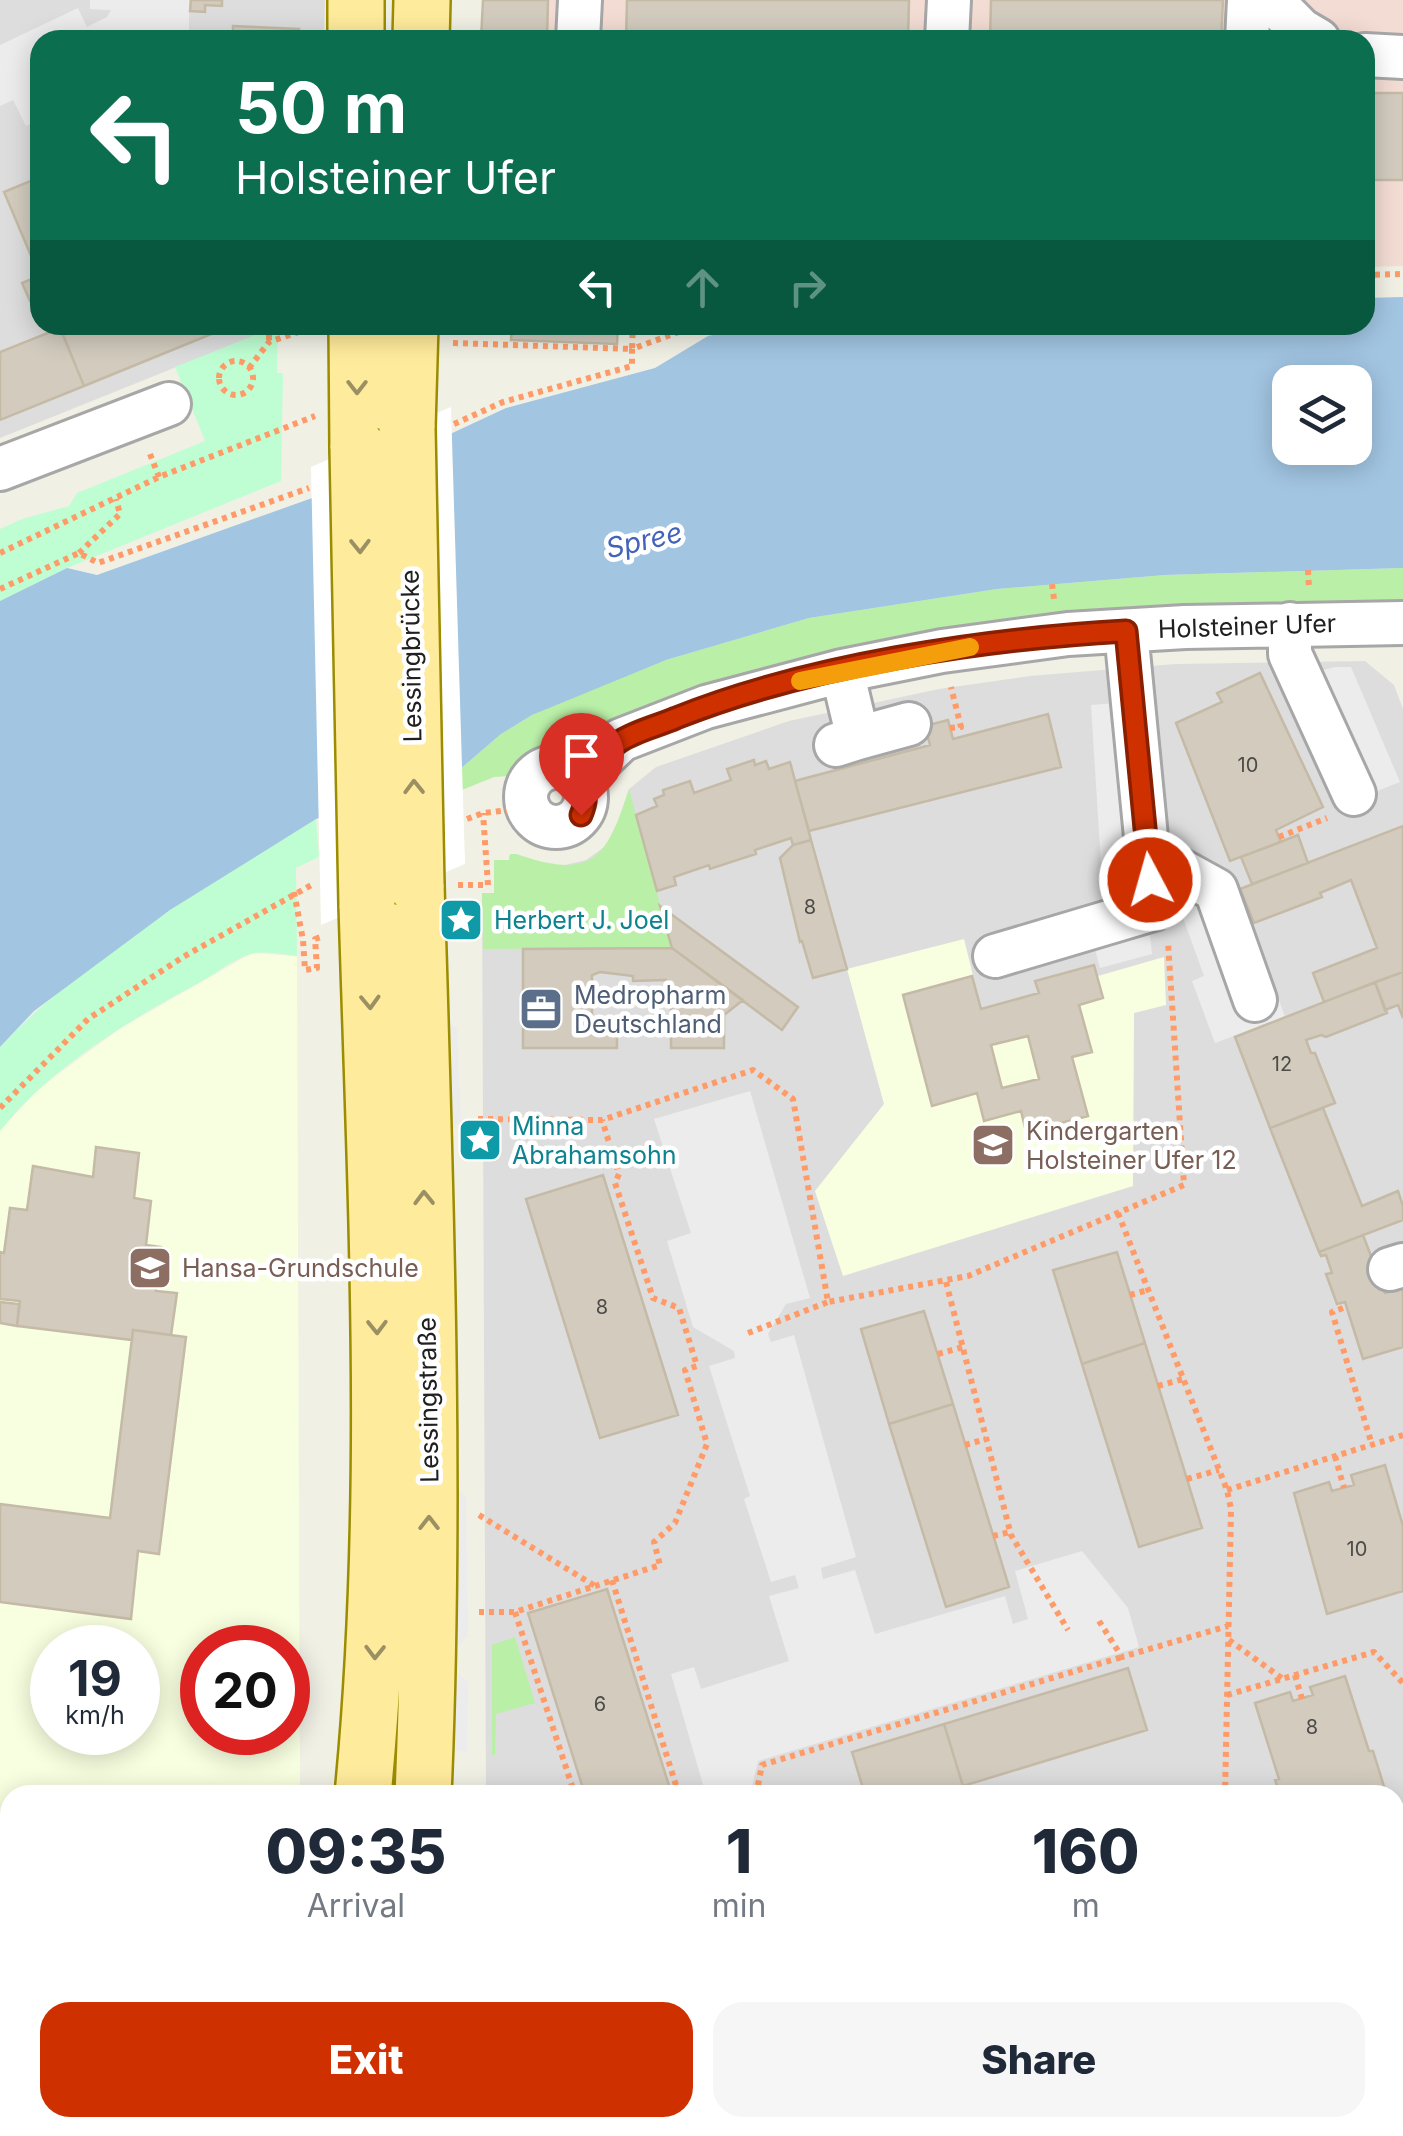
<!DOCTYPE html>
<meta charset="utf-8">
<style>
:root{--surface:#fff;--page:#f6f6f7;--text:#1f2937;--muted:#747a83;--accent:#cf3000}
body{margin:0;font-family:Inter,sans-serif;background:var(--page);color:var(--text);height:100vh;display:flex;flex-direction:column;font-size:38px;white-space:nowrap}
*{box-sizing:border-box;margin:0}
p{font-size:32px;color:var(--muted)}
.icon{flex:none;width:55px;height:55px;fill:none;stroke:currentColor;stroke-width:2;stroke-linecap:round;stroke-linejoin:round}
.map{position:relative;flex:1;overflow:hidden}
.details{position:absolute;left:0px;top:1785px;width:1405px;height:352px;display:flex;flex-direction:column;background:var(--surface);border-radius:30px 30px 0 0;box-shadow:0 5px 25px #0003}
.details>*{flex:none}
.banner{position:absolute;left:30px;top:30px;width:1345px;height:305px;border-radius:30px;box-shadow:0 5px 25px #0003;background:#0b6e4f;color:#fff;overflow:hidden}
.fabs{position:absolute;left:1272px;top:365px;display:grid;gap:20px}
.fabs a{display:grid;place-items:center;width:100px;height:100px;border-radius:20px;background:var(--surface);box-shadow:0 5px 25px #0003;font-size:50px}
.speed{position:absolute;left:30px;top:1625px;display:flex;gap:20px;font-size:50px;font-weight:700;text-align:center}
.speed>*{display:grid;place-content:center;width:130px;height:130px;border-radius:50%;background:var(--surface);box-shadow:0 5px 25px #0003;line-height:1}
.speed small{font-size:25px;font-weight:400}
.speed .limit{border:15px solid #d22;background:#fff;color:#111}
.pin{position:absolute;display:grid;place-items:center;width:85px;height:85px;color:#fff;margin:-102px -42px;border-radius:50% 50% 50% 0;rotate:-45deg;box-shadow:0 0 10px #0007}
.pin .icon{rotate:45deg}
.me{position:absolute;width:110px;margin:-55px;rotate:354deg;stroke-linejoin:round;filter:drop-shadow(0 0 8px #0008)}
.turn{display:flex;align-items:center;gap:35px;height:210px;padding:0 40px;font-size:45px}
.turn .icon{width:130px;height:130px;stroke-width:2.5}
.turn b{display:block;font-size:70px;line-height:85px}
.lanes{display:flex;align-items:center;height:95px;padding:0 40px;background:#0003;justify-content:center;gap:50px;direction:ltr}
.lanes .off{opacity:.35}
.eta{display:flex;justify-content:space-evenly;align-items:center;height:170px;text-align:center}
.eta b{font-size:60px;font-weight:800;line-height:70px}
.button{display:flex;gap:20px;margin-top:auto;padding:20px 40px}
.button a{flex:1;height:115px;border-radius:30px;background:var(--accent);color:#fff;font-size:40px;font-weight:800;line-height:115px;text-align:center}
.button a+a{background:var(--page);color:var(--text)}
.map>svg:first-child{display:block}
.residential{fill:#dedddd}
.commercial{fill:#f3dcd3}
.education{fill:#f8ffe0;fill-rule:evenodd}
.grass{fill:#baefa7}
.park{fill:#bffed3}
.pitch{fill:#7de7d6}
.parking{fill:#ececec}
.water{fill:#a2c5e2;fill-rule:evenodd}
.pier{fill:#fff}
.building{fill:#d2cbbe;stroke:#c4baa6;stroke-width:2.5;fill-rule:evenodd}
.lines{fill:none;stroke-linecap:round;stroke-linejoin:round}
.minor-casing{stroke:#a7a7a7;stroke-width:48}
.major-casing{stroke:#9b8c00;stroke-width:60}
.path{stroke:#ff9b68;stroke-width:6;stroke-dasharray:5 5;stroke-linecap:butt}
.minor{stroke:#fff;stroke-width:42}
.major{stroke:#ffeb9c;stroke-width:55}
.tram{stroke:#6e6e6e;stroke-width:2.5}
.major-bridge-casing{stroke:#9b8c00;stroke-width:60;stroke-linecap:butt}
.major-bridge{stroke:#ffeb9c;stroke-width:55}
.oneway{stroke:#9b9064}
.route-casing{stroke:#871f00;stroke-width:25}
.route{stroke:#cf3000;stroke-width:18}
.slow{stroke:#f59e0b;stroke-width:18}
.labels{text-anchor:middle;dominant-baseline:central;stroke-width:9;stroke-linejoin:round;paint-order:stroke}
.number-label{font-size:20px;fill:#4c4b48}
.street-label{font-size:25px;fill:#202020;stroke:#fff}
.culture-label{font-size:25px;fill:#0d838f;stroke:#fff;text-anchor:start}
.service-label{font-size:25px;fill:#4e5e75;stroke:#fff;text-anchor:start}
.education-label{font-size:25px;fill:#785e54;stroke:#fff;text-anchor:start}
.water-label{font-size:28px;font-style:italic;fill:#4362b9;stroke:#fff}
</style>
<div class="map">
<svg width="1403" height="2136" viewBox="0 0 1403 2136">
<rect width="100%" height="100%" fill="#f1f0e5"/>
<path class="residential" d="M 0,0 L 325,0 L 324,40 L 40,40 L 40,325 L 281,325 L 0,438 Z
M 1365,661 L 1394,685 L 1403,709 L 1403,1838 L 1395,1838 L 1395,1795 L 486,1795 L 482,893 L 494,893 L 494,860 L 509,860 L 510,854 L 516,854 L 556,867 L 586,860 L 607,845 L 614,834 L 629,789 L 656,767 L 789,721 L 939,689 L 1030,676 L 1175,664 Z
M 551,2128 L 1348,2128 L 1330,2136 L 553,2136 Z"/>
<path class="commercial" d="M 483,0 L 1403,0 L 1403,266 L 1365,267 L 1365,40 L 481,40 Z"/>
<path class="education" d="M 964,939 L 981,1008 L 1038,993 L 1035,981 L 1094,965 L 1098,976 L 1164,957 L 1166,1005 L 1134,1013 L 1133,1186 L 843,1276 L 815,1191 L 884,1104 L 847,969 Z
M 252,953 L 297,956 L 300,1795 L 10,1795 L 10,1817 L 0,1816 L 0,1131 L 38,1089 L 121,1028 ZM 52,1648 L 138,1648 L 138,1732 L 52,1732 ZM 202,1648 L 288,1648 L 288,1732 L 202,1732 Z"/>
<path class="grass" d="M 1403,568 L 1403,607 L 774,669 L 537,750 L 520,759 L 510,776 L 494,777 L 462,790 L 459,770 L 501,734 L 532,715 L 585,691 L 666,660 L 809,618 L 997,589 L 1165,575 Z
M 629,789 L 672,948 L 483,949 L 482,893 L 494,893 L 494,860 L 509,860 L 510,854 L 516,854 C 592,880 606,860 629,789 Z
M 515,1637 L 535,1703 L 496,1714 L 495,1755 L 492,1755 L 492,1645 Z"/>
<path class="park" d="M 278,326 L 277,373 L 283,373 L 281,481 L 67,568 L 0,601 L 0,529 L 22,519 L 69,506 L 77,493 L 205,441 L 175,367 Z
M 316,819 L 319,857 L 296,868 L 297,956 C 284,955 264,950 251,954 C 235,958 218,972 204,980 C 130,1020 53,1065 0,1131 L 0,1047 C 89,953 207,887 316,819 Z"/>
<path class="pitch" d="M 0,1868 L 10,1870 L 10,2128 L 236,2128 L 235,2136 L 0,2136 Z"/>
<path class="parking" d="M 90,0 L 189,0 L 189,40 L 40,40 L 40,119 L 26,126 L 13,100 L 0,106 L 0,45 L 78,8 L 87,27 L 107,17 L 111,10 L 90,9 Z
M 1335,667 L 1351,667 L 1400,782 L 1347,803 L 1307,674 Z
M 1155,700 L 1153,726 L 1173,920 L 1149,927 L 1152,954 L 1100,968 L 1093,942 L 1131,895 L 1127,863 L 1101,864 L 1091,705 Z
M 1240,889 L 1285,1017 L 1215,1043 L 1192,981 L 1204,976 L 1181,912 Z
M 446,1020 L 457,1028 L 461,1121 L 451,1131 Z
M 750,1091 L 810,1298 L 786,1304 L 768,1334 L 771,1342 L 794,1335 L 856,1557 L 821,1568 L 823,1579 L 855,1570 L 875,1634 L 1005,1596 L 1013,1624 L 1028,1619 L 1015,1571 L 1082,1551 L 1128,1608 L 1139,1647 L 758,1761 L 750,1795 L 706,1795 L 671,1674 L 694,1667 L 701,1689 L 789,1661 L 769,1596 L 799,1588 L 795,1575 L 771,1582 L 744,1499 L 750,1496 L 709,1366 L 735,1358 L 734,1351 L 693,1327 L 667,1241 L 691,1233 L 654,1119 Z
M 455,1486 L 466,1496 L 468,1636 L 456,1648 Z
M 455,1670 L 468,1683 L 467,1752 L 454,1751 Z"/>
<path class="water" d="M 1403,297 L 1403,568 L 1165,575 L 997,589 L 809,618 L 666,660 L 532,715 L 501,734 L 459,770 L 316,819 L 170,910 L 34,1011 L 0,1047 L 0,601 L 67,568 L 97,575 L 315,497 L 506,408 L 655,368 L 708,336 L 746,328 L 781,325 L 1365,325 L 1365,298 ZM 1290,382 L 1355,382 L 1355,448 L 1290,448 Z"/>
<path class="pier" d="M 451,407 L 465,864 L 321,925 L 311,467 Z"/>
<path class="building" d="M 191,0 L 222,0 L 222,6 L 205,5 L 205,12 L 190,11 Z
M 483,0 L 548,0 L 547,40 L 481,40 Z
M 627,0 L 909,0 L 908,40 L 626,40 Z
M 991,0 L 1223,0 L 1221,40 L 990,40 Z
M 233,26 L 299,29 L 298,40 L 233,40 Z
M 1365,93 L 1403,93 L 1403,180 L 1365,180 Z
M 40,177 L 40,277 L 4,192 Z
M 39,276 L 40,297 L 30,301 L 22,283 Z
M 59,325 L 230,325 L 231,326 L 84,386 Z
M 512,325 L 618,325 L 617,344 L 511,340 Z
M 60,328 L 84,386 L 0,420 L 0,352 Z
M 1260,673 L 1323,807 L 1276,830 L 1281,842 L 1230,861 L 1176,723 L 1222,702 L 1217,693 Z
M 1048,714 L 1061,767 L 809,831 L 795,781 L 930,745 L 925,726 L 948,720 L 953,739 Z
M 754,760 L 755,765 L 766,761 L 769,769 L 790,762 L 811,840 L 793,845 L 791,838 L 755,850 L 756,854 L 710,869 L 709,865 L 674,877 L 676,885 L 657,891 L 636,815 L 657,806 L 654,799 L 664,795 L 663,790 L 690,781 L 694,793 L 731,780 L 727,769 Z
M 1403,826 L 1403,972 L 1324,1002 L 1313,973 L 1377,948 L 1351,880 L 1320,893 L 1322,897 L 1254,923 L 1240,889 Z
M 1298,835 L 1308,863 L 1252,884 L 1241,857 Z
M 811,840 L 847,969 L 813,978 L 802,941 L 800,942 L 780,858 L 793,845 Z
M 660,906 L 798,1007 L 782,1030 L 672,948 Z
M 672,948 L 743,1000 L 724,1015 L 724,1048 L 671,1048 L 671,993 L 666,980 L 633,981 L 633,976 L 600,972 L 592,975 L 592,1021 L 617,1026 L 617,1048 L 523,1048 L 523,949 Z
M 1094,965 L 1103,998 L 1079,1005 L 1092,1052 L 1072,1057 L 1088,1116 L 1026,1132 L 1021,1111 L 984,1121 L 977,1093 L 932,1106 L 903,995 L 972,976 L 981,1009 L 1039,993 L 1035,981 ZM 1028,1036 L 1039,1079 L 1002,1088 L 991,1045 Z
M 1403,972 L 1403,1018 L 1398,1005 L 1385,1010 L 1375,982 Z
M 1375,982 L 1387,1013 L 1326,1037 L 1321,1035 L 1306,1040 L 1311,1053 L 1315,1053 L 1335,1103 L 1270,1128 L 1235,1037 Z
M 1323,1108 L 1362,1206 L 1398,1191 L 1403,1206 L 1403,1220 L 1319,1252 L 1270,1128 Z
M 96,1147 L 139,1153 L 134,1198 L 151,1201 L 146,1245 L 161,1247 L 156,1291 L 177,1293 L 171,1335 L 133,1330 L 132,1340 L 17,1326 L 20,1301 L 0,1299 L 0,1252 L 4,1253 L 10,1208 L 27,1210 L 33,1166 L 93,1177 Z
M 603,1175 L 678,1415 L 600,1438 L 526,1199 Z
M 1363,1235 L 1385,1293 L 1403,1287 L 1403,1347 L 1363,1359 L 1345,1302 L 1337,1304 L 1326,1274 L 1332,1273 L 1326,1255 L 1321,1256 L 1319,1252 Z
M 1117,1252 L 1145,1343 L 1082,1364 L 1053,1270 Z
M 0,1302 L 19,1304 L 17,1326 L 0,1323 Z
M 924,1311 L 953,1404 L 889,1424 L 861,1329 Z
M 133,1330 L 186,1337 L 159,1554 L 138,1551 L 131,1619 L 0,1602 L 0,1504 L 110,1518 Z
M 1145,1343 L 1202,1528 L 1139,1547 L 1082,1364 Z
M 953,1404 L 1009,1587 L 946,1607 L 889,1424 Z
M 1385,1465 L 1403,1526 L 1403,1591 L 1327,1614 L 1294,1493 L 1329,1482 L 1332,1491 L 1354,1485 L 1351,1475 Z
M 607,1589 L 672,1795 L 585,1795 L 528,1613 Z
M 1128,1668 L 1147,1730 L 963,1786 L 944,1724 Z
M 1345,1676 L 1369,1751 L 1373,1751 L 1386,1793 L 1280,1795 L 1275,1780 L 1279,1779 L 1255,1703 L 1290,1692 L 1293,1701 L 1313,1695 L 1310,1687 Z
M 944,1724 L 963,1786 L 933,1795 L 865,1795 L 852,1752 Z
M 1395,1979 L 1403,1979 L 1403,2103 L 1395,2106 Z
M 1403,2103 L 1403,2136 L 1330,2136 L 1349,2128 L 1395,2128 L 1395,2106 Z
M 562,2128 L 649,2128 L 652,2136 L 564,2136 Z
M 1291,2128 L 1333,2128 L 1336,2133 L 1292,2136 Z"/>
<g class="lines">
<defs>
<path id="minor" d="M 1271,0 L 1301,30 L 1318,40
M 578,40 L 580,0
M 947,40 L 949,0
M 1247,40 L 1249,0
M 1365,55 L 1403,57
M 0,469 L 169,404
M 1290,624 L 1290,654 L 1354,794
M 858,738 L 909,724
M 836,745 L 858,738 L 842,671
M526 797a30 30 0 1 1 60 0a30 30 0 1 1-60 0Z
M 580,779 L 621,740 L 706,707 L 842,671 L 942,651 L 1068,634 L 1185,627 L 1403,623
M 1147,852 L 1216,890 L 1255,1000
M 995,956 L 1153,909 L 1126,631
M 1390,1269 L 1403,1265
M 1395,1882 L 1403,1882"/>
<path id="major" d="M 356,40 L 356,0
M 421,40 L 422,0
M 357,325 L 358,448
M 407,428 L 410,325
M 416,885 C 425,1188 436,1492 423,1795
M 363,1795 C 392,1500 376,1201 367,905
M 312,2136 L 314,2128
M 377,2136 L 379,2128"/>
</defs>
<use href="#minor" class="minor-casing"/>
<use href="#major" class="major-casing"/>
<path class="path" d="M 1365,275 L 1403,274
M 269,325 L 269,342
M 453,343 L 632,349 L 633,325
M219 378a17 17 0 1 1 34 0a17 17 0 1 1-34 0Z
M 249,368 L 269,342 L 313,327
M 454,424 L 503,402 L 632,366 L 632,349 L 698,325
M 150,454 L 159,477
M 0,553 L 159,477 L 315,416
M 79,553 L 120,514 L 116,499
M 1308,570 L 1309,588
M 1052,584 L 1054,599
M 0,589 L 79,553 L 98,563 L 309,488
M 950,728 L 961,727 L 951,687
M 467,819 L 483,813 L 528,808
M 1279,837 L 1327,818
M 458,885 L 488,885 L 483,813
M 294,892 L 303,940 L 305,970 L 317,968 L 315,939 L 324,936
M 0,1108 L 88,1019 L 183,957 L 315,883
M 478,1119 L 602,1120 L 753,1070 L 793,1099 L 828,1302 L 968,1276 L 1184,1185 L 1168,942
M 1118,1213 L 1227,1490 L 1231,1509 L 1225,1795
M 946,1282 L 1011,1535 L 1068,1630
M 1130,1295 L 1148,1290
M 1343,1308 L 1332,1312 L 1372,1445
M 748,1333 L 828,1302
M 938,1354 L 963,1347
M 1158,1386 L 1183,1379
M 965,1445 L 986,1439
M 1335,1456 L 1344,1488
M 1187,1479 L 1219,1470
M 1227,1490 L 1403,1435
M 479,1515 L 595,1586
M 993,1536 L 1010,1532
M 612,1580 L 679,1795
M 479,1612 L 515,1612 L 660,1565 L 654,1542 L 675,1523 L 707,1444 L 685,1370 L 697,1366 L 679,1308 L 653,1298 L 615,1183 L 619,1174 L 602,1120
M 515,1612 L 575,1795
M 1099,1621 L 1122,1657 L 1228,1626
M 1229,1640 L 1283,1679
M 1295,1675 L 1302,1699
M 1227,1695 L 1374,1652 L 1403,1683
M 756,1795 L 762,1765 L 1122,1657
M 439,2128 L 440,2136
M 541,2128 L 544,2136
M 671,2128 L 672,2136
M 791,2128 L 804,2136 L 823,2128
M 921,2136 L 949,2128"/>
<use href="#minor" class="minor"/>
<use href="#major" class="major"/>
<path class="tram" d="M 1365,2136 L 1383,2128"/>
<defs>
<path id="major-bridge" d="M 407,428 L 416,885
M 358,448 L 367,905"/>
</defs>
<use href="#major-bridge" class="major-bridge-casing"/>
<use href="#major-bridge" class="major-bridge"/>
</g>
<defs><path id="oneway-chevron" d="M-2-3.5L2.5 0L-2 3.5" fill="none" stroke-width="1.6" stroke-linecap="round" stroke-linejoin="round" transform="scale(2.5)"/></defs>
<g class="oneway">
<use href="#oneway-chevron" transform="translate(357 387) rotate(90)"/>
<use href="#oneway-chevron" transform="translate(360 546) rotate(89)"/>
<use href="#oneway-chevron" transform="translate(414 787) rotate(-91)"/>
<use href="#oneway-chevron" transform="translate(370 1002) rotate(88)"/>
<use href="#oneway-chevron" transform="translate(424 1198) rotate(-91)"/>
<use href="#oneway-chevron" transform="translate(377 1327) rotate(89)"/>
<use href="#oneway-chevron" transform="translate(429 1523) rotate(-90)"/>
<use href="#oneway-chevron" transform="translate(375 1652) rotate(91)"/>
</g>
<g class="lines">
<defs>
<path id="route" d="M 581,815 C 587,801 587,793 580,779 C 593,767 605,752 619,742 C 635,731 658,726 676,718 C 808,665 984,639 1126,631 L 1150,880"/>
</defs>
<use href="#route" class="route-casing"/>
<use href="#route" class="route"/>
<path class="slow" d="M 800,681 L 970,647"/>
</g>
<defs>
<symbol id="sight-square" viewBox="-11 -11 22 22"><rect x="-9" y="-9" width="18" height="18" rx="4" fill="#0f9aa8" stroke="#fff"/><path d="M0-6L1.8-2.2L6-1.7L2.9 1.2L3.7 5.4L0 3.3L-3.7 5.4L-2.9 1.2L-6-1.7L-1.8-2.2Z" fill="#fff"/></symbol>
<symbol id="office-square" viewBox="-11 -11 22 22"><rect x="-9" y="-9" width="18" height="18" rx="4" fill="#5c6f8a" stroke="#fff"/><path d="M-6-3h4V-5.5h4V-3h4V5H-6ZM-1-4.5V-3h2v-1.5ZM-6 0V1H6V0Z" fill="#fff"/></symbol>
<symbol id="school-square" viewBox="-11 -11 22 22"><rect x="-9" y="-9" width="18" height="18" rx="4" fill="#8d6e63" stroke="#fff"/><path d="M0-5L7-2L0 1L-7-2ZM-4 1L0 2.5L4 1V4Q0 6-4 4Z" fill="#fff"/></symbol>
</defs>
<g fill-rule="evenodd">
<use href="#sight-square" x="436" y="895" width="50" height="50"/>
<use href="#office-square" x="516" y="984" width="50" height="50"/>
<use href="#sight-square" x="455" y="1115" width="50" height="50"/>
<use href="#school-square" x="968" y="1120" width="50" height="50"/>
<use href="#school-square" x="125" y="1243" width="50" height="50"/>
</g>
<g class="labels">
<g class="number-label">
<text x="1248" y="765">10</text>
<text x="810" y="907">8</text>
<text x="1282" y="1064">12</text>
<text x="602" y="1307">8</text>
<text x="1357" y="1549">10</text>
<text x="600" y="1704">6</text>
<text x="1312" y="1727">8</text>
</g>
<g class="street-label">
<text transform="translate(1247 626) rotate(-2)">Holsteiner Ufer</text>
<text transform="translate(411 656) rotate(-91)">Lessingbrücke</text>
<text transform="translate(428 1400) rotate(-91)">Lessingstraße</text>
</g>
<g class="culture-label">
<text x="494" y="920">Herbert J. Joel</text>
<text x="512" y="1126">Minna<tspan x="512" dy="29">Abrahamsohn</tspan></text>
</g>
<g class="service-label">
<text x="574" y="995">Medropharm<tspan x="574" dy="29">Deutschland</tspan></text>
</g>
<g class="education-label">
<text x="1026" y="1131">Kindergarten<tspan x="1026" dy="29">Holsteiner Ufer 12</tspan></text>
<text x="182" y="1268">Hansa-Grundschule</text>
</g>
<g class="water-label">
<text transform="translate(644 540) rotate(-13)">Spree</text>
</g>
</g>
</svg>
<div class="fabs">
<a><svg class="icon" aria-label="layers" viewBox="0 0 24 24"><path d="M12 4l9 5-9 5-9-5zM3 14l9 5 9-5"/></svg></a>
</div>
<div class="speed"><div>19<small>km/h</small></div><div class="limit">20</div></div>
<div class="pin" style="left:581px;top:815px;background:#d93025"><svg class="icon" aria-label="arrive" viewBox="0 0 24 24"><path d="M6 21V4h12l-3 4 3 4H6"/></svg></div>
<svg class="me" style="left:1150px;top:880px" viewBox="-20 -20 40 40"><circle r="17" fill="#cf3000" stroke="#fff" stroke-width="3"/><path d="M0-11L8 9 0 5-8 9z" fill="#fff"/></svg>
<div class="banner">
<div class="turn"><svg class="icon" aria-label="left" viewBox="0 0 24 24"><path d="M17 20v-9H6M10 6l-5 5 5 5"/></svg><div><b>50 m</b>Holsteiner Ufer</div></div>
<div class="lanes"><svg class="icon" aria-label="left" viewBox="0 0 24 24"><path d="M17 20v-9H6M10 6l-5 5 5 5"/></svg><svg class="icon off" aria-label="ahead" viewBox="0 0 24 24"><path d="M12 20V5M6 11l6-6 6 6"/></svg><svg class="icon off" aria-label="right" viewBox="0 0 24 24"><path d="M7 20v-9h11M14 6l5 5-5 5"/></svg></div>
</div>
<section class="details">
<div class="eta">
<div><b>09:35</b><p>Arrival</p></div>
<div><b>1</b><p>min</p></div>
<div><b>160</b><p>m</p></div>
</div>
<div class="button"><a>Exit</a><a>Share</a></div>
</section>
</div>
